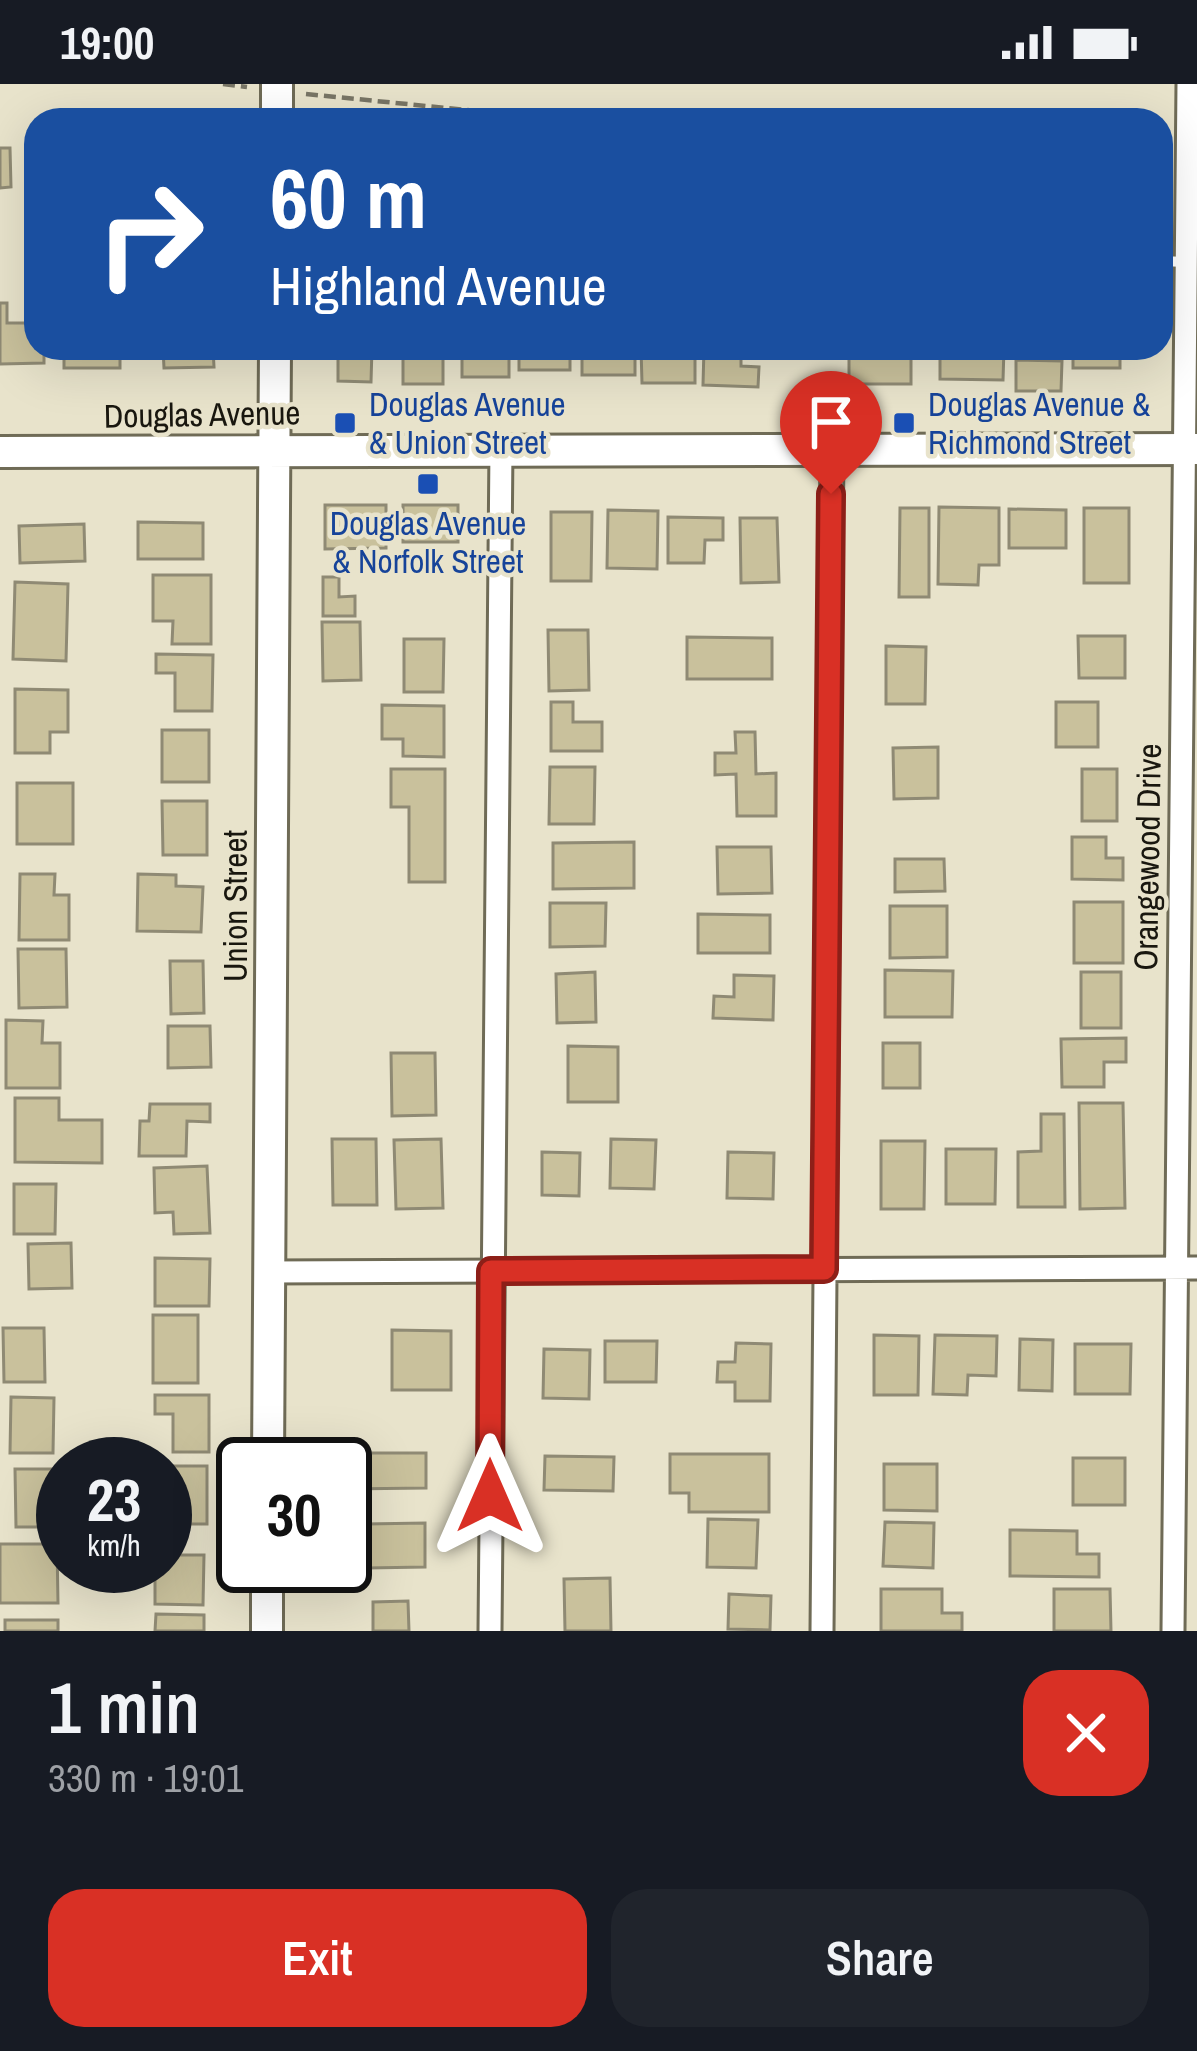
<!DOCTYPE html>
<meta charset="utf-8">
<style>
:root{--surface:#171b24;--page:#20242c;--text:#f1f3f6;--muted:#9ea1a6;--accent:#d93025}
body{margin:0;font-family:"Archivo Narrow",sans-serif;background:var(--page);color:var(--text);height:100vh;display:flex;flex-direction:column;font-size:45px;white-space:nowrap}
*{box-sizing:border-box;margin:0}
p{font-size:39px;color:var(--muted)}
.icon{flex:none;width:66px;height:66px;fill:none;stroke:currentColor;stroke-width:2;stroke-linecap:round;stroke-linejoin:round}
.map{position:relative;height:1547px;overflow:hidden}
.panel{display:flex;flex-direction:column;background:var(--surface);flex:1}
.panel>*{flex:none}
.hud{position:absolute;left:24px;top:24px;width:1149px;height:252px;border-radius:36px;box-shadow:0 12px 48px #0002;background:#1a4fa0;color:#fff;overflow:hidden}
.speed{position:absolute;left:36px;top:1353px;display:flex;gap:24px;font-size:60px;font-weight:700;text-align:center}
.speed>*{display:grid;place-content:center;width:156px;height:156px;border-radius:50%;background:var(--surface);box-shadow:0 12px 48px #0002;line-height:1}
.speed small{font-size:30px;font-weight:400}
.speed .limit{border:6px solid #111;border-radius:18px;background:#fff;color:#111}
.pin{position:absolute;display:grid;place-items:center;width:102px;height:102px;color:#fff;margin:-123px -51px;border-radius:50% 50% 50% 0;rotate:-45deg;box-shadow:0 0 12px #0007}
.pin .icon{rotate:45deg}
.me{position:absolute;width:132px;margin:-66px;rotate:0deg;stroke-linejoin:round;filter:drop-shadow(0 0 9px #0008)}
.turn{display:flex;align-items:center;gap:42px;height:252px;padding:0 48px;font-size:54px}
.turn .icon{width:156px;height:156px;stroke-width:2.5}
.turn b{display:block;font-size:84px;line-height:102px}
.round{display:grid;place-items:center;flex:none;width:126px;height:126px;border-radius:36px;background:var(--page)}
.overview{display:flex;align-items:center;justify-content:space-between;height:204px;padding:0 48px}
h1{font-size:72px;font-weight:600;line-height:90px}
.action{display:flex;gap:24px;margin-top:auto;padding:24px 48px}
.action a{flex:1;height:138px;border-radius:36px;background:var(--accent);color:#fff;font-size:48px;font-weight:600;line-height:138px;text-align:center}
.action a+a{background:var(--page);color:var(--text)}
.status{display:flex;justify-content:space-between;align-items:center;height:84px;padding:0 60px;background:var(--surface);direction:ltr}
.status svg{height:33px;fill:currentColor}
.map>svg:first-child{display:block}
.building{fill:#c9c19c;stroke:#8f8a74;stroke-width:3}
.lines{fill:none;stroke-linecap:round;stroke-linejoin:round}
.lane-casing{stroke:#6f6b56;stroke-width:16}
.street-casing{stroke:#6f6b56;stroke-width:27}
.secondary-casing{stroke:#6f6b56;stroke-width:36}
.path{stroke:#787565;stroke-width:4.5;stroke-dasharray:12 6;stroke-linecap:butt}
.lane{stroke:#fff;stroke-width:10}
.street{stroke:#fff;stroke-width:21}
.secondary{stroke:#fff;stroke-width:30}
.route-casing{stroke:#8d1f18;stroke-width:30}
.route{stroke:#d93025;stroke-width:21}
.transit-dot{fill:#1a4fb4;stroke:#e8e3cb;stroke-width:4.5}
.labels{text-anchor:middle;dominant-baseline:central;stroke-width:9;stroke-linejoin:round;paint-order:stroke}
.transit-label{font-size:33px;fill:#164399;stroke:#e8e3cb;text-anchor:start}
.street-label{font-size:33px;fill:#19170f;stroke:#e8e3cb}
</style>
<div class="status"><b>19:00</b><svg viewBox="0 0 49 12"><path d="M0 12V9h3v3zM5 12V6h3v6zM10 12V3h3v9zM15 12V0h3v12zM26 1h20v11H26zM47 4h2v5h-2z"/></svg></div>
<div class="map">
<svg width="1197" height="1547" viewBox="0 0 1197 1547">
<rect width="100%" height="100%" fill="#e8e3cb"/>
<path class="building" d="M 0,64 L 10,64 L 11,103 L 0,104 Z
M 0,219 L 7,219 L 7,239 L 36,239 L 36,264 L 44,264 L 44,279 L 0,280 Z
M 64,264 L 120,264 L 120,284 L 64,284 Z
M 163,264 L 213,264 L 214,283 L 164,284 Z
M 338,264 L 372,264 L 371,298 L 338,297 Z
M 403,264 L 443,264 L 443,300 L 403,300 Z
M 462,264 L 509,264 L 509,293 L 462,293 Z
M 519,264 L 570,264 L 570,286 L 519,286 Z
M 582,264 L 635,264 L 635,291 L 582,291 Z
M 641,264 L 695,264 L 695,299 L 642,299 Z
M 704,264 L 741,264 L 741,282 L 759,283 L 758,303 L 703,301 Z
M 849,264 L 911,264 L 911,300 L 849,300 Z
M 940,264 L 1004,264 L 1003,296 L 940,295 Z
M 1073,264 L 1120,264 L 1120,284 L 1073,284 Z
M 1016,276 L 1062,277 L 1061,307 L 1016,307 Z
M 325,421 L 386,421 L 386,464 L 325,465 Z
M 403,421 L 458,421 L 458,458 L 403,458 Z
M 939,423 L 999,424 L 999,481 L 979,481 L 978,501 L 938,500 Z
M 900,424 L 929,424 L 929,513 L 899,513 Z
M 1084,424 L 1129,424 L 1129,499 L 1084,499 Z
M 1009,425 L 1066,426 L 1066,464 L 1009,464 Z
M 608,426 L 658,427 L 657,485 L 607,484 Z
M 551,428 L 592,428 L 591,497 L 551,497 Z
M 668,433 L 723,434 L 723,456 L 705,456 L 704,479 L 668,479 Z
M 740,434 L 777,434 L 779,498 L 741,499 Z
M 138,438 L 203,439 L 203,475 L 138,475 Z
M 84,440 L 85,477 L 20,479 L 19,442 Z
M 153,491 L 211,491 L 211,560 L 172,560 L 173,537 L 153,537 Z
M 323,493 L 339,493 L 339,513 L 355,512 L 355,532 L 323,532 Z
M 15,498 L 68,500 L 66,577 L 13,575 Z
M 322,538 L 360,538 L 361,596 L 323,597 Z
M 548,546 L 588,546 L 589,606 L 549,607 Z
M 1078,552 L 1125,552 L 1125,594 L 1079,594 Z
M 687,553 L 772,554 L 772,595 L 687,595 Z
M 404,555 L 444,555 L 443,608 L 404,608 Z
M 886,562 L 926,563 L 925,620 L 886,620 Z
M 156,570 L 213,571 L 212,627 L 175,627 L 175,589 L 156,589 Z
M 15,605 L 68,606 L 68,648 L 50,648 L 50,669 L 15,669 Z
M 551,618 L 573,618 L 573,638 L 602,638 L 602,667 L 551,667 Z
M 1056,618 L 1098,618 L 1098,663 L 1056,663 Z
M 382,621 L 444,622 L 444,673 L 403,672 L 403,655 L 382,655 Z
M 162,646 L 209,646 L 209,698 L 162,698 Z
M 735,648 L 755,648 L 756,690 L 776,689 L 776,732 L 737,732 L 736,690 L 715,691 L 715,669 L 736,669 Z
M 938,663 L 938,714 L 894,715 L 893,664 Z
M 550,683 L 595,683 L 594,740 L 549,740 Z
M 391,685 L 445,685 L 445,798 L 409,798 L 409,723 L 391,723 Z
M 1082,685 L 1117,685 L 1117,737 L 1082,737 Z
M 17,699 L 73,699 L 73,760 L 17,760 Z
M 162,717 L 207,717 L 207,771 L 163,771 Z
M 1072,753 L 1106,753 L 1106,774 L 1123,774 L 1123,796 L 1072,795 Z
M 634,758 L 634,804 L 553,805 L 553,759 Z
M 717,763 L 771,763 L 772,809 L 718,810 Z
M 895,775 L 944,775 L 945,807 L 895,808 Z
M 20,790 L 55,790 L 54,811 L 69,811 L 69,856 L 19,856 Z
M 138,790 L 176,791 L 176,802 L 203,803 L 201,848 L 137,847 Z
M 1074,818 L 1123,818 L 1123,879 L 1074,879 Z
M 550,819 L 606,819 L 605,862 L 550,863 Z
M 890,822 L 947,822 L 947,873 L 890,874 Z
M 698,830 L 770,831 L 770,869 L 698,869 Z
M 18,865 L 66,865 L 67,923 L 19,924 Z
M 170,877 L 203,877 L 204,929 L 171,930 Z
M 885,886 L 953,887 L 952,933 L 885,933 Z
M 595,888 L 596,938 L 557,939 L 556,890 Z
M 1081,888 L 1121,888 L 1121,944 L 1081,944 Z
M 734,891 L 774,892 L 773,936 L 713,934 L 714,912 L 734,913 Z
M 6,936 L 43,937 L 42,959 L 60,959 L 60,1004 L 6,1004 Z
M 168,942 L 210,942 L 211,983 L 168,984 Z
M 1126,954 L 1126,978 L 1104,978 L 1104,1003 L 1062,1003 L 1061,955 Z
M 883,959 L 920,959 L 920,1004 L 883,1004 Z
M 568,962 L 618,963 L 618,1018 L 568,1018 Z
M 391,969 L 435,969 L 436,1031 L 392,1032 Z
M 15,1014 L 59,1014 L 59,1036 L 102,1036 L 102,1079 L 15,1078 Z
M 1079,1019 L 1123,1019 L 1125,1124 L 1080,1125 Z
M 150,1020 L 210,1020 L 210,1038 L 187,1037 L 186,1072 L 139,1072 L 140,1037 L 149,1037 Z
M 1041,1030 L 1064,1030 L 1065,1123 L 1018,1123 L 1018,1068 L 1041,1067 Z
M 332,1055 L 376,1055 L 377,1121 L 333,1121 Z
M 441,1055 L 443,1124 L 396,1125 L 394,1056 Z
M 611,1055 L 656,1056 L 654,1105 L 610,1104 Z
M 881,1057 L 925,1057 L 924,1125 L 881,1125 Z
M 946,1065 L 996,1065 L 995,1120 L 946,1120 Z
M 542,1068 L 580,1069 L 579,1112 L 542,1111 Z
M 728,1068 L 774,1069 L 773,1115 L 727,1114 Z
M 207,1082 L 210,1149 L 174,1150 L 173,1128 L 155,1129 L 154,1084 Z
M 14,1100 L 56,1100 L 55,1150 L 14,1150 Z
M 71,1159 L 72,1204 L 29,1205 L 28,1160 Z
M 155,1174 L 210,1175 L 209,1222 L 155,1222 Z
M 153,1231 L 198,1231 L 198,1299 L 153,1299 Z
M 3,1244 L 44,1244 L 45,1298 L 4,1298 Z
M 392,1246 L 451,1247 L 451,1306 L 392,1306 Z
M 874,1251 L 919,1252 L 918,1311 L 874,1311 Z
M 935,1251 L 997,1252 L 996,1292 L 968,1291 L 967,1311 L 933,1310 Z
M 1020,1255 L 1053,1256 L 1052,1307 L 1019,1306 Z
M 605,1257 L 657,1257 L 656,1298 L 605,1298 Z
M 736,1259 L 771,1260 L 770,1317 L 735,1317 L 735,1298 L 717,1298 L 718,1278 L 735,1278 Z
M 1075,1260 L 1131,1260 L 1130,1310 L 1075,1310 Z
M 544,1265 L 590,1266 L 589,1315 L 543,1314 Z
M 155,1311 L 209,1311 L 209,1368 L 173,1368 L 173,1330 L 155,1330 Z
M 11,1313 L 54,1314 L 53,1369 L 10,1369 Z
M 344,1369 L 426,1369 L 426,1404 L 345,1405 Z
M 670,1370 L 769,1370 L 769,1428 L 689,1428 L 689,1409 L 670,1409 Z
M 545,1372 L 614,1373 L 613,1407 L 544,1406 Z
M 1073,1374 L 1125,1374 L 1125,1421 L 1073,1421 Z
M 884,1380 L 937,1380 L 937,1427 L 884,1426 Z
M 172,1382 L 207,1382 L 207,1440 L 172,1440 Z
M 15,1385 L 58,1385 L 59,1443 L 16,1443 Z
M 708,1435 L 758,1436 L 756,1484 L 707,1483 Z
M 885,1438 L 934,1439 L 933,1484 L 883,1482 Z
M 425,1439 L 425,1483 L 367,1484 L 366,1440 Z
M 1010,1446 L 1077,1447 L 1077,1470 L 1099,1470 L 1099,1493 L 1010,1492 Z
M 0,1460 L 57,1460 L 58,1519 L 0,1519 Z
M 165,1471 L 204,1471 L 203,1521 L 155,1520 L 155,1482 L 165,1482 Z
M 610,1494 L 611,1547 L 565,1547 L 564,1495 Z
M 881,1505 L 942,1505 L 942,1529 L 962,1529 L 962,1547 L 881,1547 Z
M 1054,1505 L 1110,1505 L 1111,1547 L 1054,1547 Z
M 729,1510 L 771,1512 L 770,1546 L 728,1545 Z
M 408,1517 L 409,1547 L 373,1547 L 373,1518 Z
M 156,1530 L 204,1531 L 204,1547 L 155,1547 Z
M 5,1536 L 58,1536 L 58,1547 L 5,1547 Z"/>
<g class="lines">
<defs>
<path id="lane" d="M 1161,177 L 1186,178"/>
<path id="street" d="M 269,1188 L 1197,1184
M 490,1547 L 501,364
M 822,1547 L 832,365
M 1173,1547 L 1188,0"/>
<path id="secondary" d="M 277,36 L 277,0
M 0,368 L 1197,365
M 268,1380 L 275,264
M 267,1547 L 267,1482"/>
</defs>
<use href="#lane" class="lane-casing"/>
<use href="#street" class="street-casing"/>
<use href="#secondary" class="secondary-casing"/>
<path class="path" d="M 223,0 L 247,3
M 306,10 L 567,36"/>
<use href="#lane" class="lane"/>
<use href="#street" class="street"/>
<use href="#secondary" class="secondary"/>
</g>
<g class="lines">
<defs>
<path id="route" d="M 490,1412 L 491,1187 L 824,1185 L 831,410"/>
</defs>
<use href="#route" class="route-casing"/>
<use href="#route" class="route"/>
</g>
<g class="transit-dot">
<rect x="333" y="327" width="24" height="24" rx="6"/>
<rect x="892" y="327" width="24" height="24" rx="6"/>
<rect x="416" y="388" width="24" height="24" rx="6"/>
</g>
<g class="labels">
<g class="transit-label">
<text x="369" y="320">Douglas Avenue<tspan x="369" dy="38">&amp; Union Street</tspan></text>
<text x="928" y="320">Douglas Avenue &amp;<tspan x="928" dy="38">Richmond Street</tspan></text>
<text x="428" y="439" text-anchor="middle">Douglas Avenue<tspan x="428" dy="38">&amp; Norfolk Street</tspan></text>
</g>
<g class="street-label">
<text transform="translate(202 330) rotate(-1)">Douglas Avenue</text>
<text transform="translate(1147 773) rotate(-89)">Orangewood Drive</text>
<text transform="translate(235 822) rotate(-90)">Union Street</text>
</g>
</g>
</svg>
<div class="speed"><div>23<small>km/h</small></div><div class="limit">30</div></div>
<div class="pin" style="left:831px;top:410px;background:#d93025"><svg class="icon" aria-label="arrive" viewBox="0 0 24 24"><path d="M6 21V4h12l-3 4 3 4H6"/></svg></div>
<svg class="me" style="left:490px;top:1412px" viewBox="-20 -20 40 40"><path d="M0-17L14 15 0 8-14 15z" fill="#d93025" stroke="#fff" stroke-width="4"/></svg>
<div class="hud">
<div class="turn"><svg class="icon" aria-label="right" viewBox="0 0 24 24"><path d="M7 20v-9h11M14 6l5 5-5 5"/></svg><div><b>60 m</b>Highland Avenue</div></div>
</div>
</div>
<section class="panel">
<div class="overview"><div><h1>1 min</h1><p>330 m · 19:01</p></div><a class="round" style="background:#d93025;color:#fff"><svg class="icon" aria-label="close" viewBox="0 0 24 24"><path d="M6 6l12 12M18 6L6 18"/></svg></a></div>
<div class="action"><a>Exit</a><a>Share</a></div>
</section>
